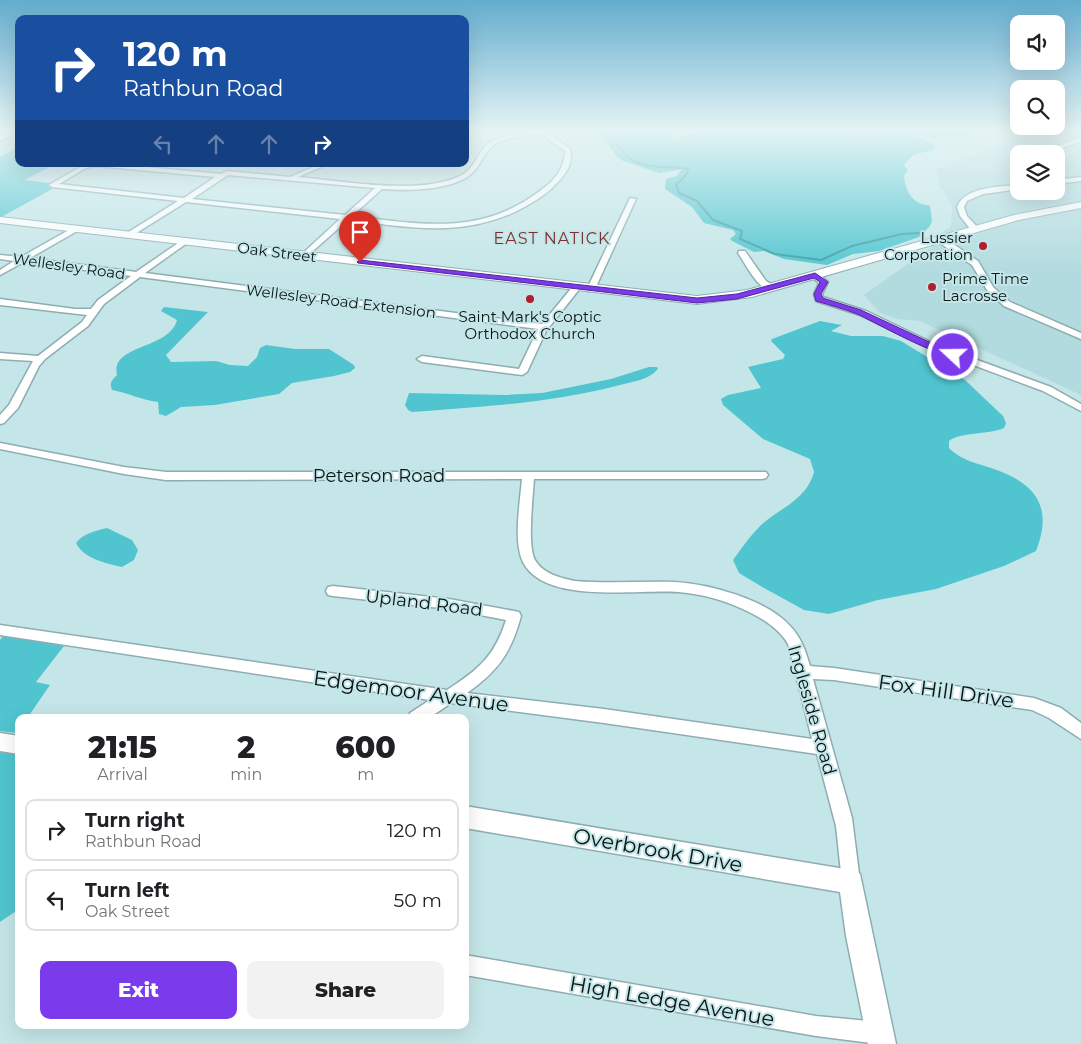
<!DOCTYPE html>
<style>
:root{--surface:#fff;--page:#f2f2f2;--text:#202124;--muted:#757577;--line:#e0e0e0;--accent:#7c3aed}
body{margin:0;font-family:Montserrat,sans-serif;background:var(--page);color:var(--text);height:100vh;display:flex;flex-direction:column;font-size:19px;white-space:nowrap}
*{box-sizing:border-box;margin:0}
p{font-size:16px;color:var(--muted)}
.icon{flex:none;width:28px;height:28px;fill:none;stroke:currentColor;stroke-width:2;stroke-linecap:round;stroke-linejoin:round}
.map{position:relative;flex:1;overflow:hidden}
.sheet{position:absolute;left:15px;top:714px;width:454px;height:315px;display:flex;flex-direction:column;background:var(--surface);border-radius:10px;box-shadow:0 5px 20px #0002}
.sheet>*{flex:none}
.guide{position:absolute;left:15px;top:15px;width:454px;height:152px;border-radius:10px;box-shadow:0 5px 20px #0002;background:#1a4fa0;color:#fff;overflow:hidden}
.controls{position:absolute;left:1010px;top:15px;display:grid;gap:10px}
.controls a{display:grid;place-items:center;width:55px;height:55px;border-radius:10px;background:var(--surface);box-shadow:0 5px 20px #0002;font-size:25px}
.pin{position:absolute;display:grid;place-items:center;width:42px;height:42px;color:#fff;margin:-51px -21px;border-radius:50% 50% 50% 0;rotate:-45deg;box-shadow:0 0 5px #0007}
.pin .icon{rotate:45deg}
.me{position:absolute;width:55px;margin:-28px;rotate:291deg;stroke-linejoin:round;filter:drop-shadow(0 0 4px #0008)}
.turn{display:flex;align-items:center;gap:18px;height:105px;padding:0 25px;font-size:22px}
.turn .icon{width:65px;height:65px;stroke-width:2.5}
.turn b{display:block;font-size:35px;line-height:42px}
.lanes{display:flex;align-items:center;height:48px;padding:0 25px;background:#0003;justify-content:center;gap:25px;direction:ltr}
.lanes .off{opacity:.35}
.eta{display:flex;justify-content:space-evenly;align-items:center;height:85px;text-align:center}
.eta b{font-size:30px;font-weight:800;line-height:35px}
.button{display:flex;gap:10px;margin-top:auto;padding:10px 25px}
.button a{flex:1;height:58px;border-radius:10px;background:var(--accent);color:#fff;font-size:20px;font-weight:800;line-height:58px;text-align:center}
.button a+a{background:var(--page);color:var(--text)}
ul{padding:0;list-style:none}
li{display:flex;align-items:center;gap:15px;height:62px;margin:0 10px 8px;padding:0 15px;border:2px solid var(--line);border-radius:10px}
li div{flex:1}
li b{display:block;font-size:19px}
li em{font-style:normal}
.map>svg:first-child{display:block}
.built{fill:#b1dbdf;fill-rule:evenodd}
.green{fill:#50c5cf}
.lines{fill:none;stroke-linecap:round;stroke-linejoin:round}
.stream{stroke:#3d9fa7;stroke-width:2}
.minor-casing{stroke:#8eadb0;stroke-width:3}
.tertiary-casing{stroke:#8eadb0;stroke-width:3}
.secondary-casing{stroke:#8eadb0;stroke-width:2}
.trunk-casing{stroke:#8eadb0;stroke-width:3}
.minor{fill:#fff;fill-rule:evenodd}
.tertiary{fill:#fff;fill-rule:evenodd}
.secondary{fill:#fff;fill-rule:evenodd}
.trunk{fill:#fff;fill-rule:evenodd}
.route{fill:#7c3aed;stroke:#51269a}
.poi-dot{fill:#b11f2c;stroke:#c5e6e8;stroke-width:2}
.labels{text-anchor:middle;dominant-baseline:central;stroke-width:4;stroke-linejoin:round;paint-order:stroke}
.far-poi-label{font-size:15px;fill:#091415;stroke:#c5e6e8;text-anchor:end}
.far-street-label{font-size:15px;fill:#091415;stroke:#c5e6e8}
.far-neighbourhood-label{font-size:16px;letter-spacing:1px;fill:#783130;stroke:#c5e6e8}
.street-label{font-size:18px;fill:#091415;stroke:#c5e6e8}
.near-street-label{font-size:21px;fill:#091415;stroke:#c5e6e8}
</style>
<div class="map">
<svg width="1081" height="1044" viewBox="0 0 1081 1044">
<rect width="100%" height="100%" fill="#c5e6e8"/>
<path class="built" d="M 1035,129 L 1081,129 L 1081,202 L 1022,212 L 937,236 L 951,226 L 952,206 L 943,190 L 940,189 L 936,168 L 947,167 ZM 1019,154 L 1056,154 L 1056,191 L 1019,191 Z
M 1081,208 L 1081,395 L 920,321 L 898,319 L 880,313 L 864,295 L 933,246 L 1043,214 Z"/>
<path class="green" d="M 594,129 L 689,129 L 678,132 L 671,137 L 673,139 L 708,129 L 837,129 L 860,133 L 884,132 L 891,129 L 965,129 L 977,133 L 949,138 L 915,136 L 933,144 L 936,149 L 913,155 L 904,165 L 908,170 L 904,176 C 905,186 909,198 919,203 C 922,205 927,204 930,206 L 932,221 L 930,226 L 919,237 L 879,251 L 853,254 L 827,265 L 784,259 L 764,251 L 754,252 L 732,241 L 730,239 L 736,234 L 733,230 L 704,223 L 692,207 L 665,189 L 666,179 L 677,176 L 682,169 L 659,173 L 623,161 C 611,154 608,138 594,129 Z
M 19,147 L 19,164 L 56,164 L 24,180 L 49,183 L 48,187 L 54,188 L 3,216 L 0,216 L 0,157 Z
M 164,307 L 208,312 L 166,355 L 171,362 L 216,361 L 230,365 L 248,366 L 257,357 L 260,348 L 266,345 L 295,349 L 329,349 L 354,365 L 355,368 L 350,372 L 334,376 L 292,383 L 279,394 L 215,405 L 181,407 L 166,416 L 159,414 L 158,402 C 142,400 128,393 112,390 C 109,383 112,380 117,375 C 110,344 169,350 177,320 L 161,311 Z
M 820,321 L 842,325 L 831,331 L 851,336 L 883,336 L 901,341 L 965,380 L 1003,416 L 1006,423 L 1004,428 C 988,435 959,432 949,441 L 949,448 C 962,461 977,463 994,469 C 1037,484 1053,508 1036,551 L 1004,566 L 936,589 L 878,600 L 829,614 L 804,610 L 764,588 L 739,573 L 733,560 C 741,549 750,536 760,526 C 779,508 806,501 814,472 L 810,459 L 763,439 L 723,405 L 721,399 L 728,395 L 761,388 L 748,367 L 783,359 L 785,355 L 771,341 L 772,339 Z
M 649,367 L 657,367 L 658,369 C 647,381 634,381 620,385 C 552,403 482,407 412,412 L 408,410 L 405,405 L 409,393 L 505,395 L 542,393 L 611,379 Z
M 107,528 L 132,540 L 138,550 L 134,560 L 122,567 C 105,563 84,559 76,543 C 84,533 95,531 107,528 Z
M 4,635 L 64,646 L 36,682 L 50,685 L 28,717 L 19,718 L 17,733 L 0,731 L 0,640 Z
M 0,752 L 19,755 L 19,909 L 0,922 Z"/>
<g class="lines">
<path class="stream" d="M 604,129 C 612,137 618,148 627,156 C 644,171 668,165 688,169 L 687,174 L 676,185 L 679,193 L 697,201 L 713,220 L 742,231 L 740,239 L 775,254 L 821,260 L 852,246 L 902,234 L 919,233"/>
<defs>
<path id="minor" d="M 536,129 L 543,129 L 570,149 C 574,164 565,175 555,185 C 545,196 530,204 517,211 C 459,238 409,227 348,220 L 306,257 L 302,255 L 303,253 L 340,219 L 186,202 L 130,237 L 126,235 L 127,233 L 178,201 L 52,187 L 49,185 L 82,166 L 89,164 L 114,164 L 221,174 L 227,171 L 290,177 L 320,164 L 328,164 L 298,177 C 344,181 421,196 462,175 C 475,168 478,151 489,143 C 502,134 524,135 536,129 ZM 540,133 L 565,151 C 564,171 553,182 537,193 C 479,236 418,224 352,216 L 382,189 C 407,191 456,191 474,171 C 482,163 485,150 495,144 C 507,137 526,136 540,133 ZM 96,166 L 215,177 L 184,198 L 59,184 L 86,168 ZM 228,175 L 375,188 L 345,215 L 192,199 Z
M 1081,137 L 1081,141 L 1047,154 L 1037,154 Z
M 1019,160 L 1019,174 L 1012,167 Z
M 1081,177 L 1081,181 L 1056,184 L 1056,180 Z
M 1019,185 L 1019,189 L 983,194 L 967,201 L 964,207 L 967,216 L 979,229 L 978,231 L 972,231 L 960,216 L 957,207 C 966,186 999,187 1019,185 Z
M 630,198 L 636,199 L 595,289 L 588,291 L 587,289 Z
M 76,226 L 80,228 L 79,230 L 30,258 L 136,272 L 184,239 L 187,239 L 187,243 L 145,273 L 542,324 L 574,285 L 581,287 L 546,331 L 527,372 L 522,375 L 422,362 L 417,359 L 422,356 L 519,369 L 538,329 L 140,277 L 104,304 L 88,326 L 45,359 L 39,366 L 18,408 L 4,423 L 0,424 L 0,415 L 9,405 L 33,361 L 0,359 L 0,353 L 38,356 L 82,322 L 87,315 L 0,305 L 0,299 L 75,309 L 91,309 L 98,300 L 131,276 L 24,262 L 0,275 L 0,270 L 14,261 L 0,259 L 0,255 L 21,257 Z
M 937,237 L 943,237 L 978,261 L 993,287 L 1010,302 L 1081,333 L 1081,339 L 1004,306 L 987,290 L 972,265 L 937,241 Z
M 739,251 L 745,251 L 766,281 L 774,286 L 774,290 C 758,292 746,264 738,253 Z
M 812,273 L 818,273 L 828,282 L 822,294 L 823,297 L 866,311 L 939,346 L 1051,387 L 1081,404 L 1081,411 L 1043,391 L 933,350 L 860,315 L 816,301 L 814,294 L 819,283 L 812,277 Z
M 0,443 L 124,467 L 166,472 L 766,472 L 768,475 L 766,478 L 762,479 L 534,479 C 533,496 527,546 535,560 C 543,574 561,578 575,581 C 608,584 641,581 674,582 C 709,584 766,599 790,626 C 801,637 806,652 810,666 L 834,668 L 1034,698 L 1061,708 L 1081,723 L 1081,739 L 1049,718 L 1032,710 L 834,680 L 813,679 L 852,818 L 860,882 L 858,889 L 851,891 L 844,889 L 842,882 L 836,826 L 817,754 L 604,723 L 451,703 L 429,718 L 408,718 L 410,713 L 430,700 L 0,635 L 0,625 L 447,690 C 478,670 495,656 506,620 L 449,609 L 333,596 L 328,595 L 326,591 L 328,587 L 333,586 L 449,599 L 514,611 L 519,612 L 521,616 C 511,653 498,671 467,693 L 604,709 L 812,739 L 788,644 C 780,630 765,620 751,613 C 728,601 703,594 678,592 C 638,589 544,605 523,562 C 513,542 520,502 522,479 L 166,480 L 124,474 L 0,449 Z
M 465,955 L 816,1016 L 879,1022 L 886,1026 L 890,1033 L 886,1040 L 879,1044 L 816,1036 L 465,975 Z"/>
<path id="tertiary" d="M 0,733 L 19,736 L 19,754 L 0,751 Z
M 465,806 L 851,870 L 860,874 L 896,1044 L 868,1044 L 846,936 L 840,892 L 465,828 Z"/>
<path id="secondary" d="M 1081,202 L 1081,208 L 1019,220 L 752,297 L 697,304 L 0,223 L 0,217 L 697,296 L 747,290 L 1014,215 Z"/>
<path id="trunk" d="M 9,129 L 19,129 L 19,132 L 0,141 L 0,134 Z"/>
</defs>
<use href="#minor" class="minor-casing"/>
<use href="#tertiary" class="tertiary-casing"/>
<use href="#secondary" class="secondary-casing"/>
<use href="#trunk" class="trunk-casing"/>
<use href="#minor" class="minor"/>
<use href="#tertiary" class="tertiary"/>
<use href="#secondary" class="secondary"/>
<use href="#trunk" class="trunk"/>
</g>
<linearGradient id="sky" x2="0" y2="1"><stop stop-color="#63acce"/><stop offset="0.47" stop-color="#e5f4f5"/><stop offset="1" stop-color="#e5f4f5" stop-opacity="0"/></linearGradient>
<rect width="1081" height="276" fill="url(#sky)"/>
<path class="route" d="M 360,260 L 697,298 L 737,294 L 815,273 L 828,282 L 821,294 L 823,298 L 861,310 L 957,355 C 947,363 873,321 857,314 C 844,309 830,305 816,301 L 814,294 L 820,282 L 814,278 L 737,299 L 697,303 L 358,263 L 357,262 Z"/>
<g class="poi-dot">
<circle cx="983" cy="246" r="5"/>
<circle cx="932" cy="287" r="5"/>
<circle cx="530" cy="299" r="5"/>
</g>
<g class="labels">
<g class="far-poi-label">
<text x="973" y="237">Lussier<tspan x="973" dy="17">Corporation</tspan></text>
<text x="942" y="278" text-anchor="start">Prime Time<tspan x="942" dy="17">Lacrosse</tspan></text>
<text x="530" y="316" text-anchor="middle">Saint Mark's Coptic<tspan x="530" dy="17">Orthodox Church</tspan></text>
</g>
<g class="far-street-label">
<text transform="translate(277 252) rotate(7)">Oak Street</text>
<text transform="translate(69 266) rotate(8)">Wellesley Road</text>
<text transform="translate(341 301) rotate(7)">Wellesley Road Extension</text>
</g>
<g class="far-neighbourhood-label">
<text x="552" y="238">EAST NATICK</text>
</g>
<g class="street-label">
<text x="379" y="476">Peterson Road</text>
<text transform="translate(424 603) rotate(7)">Upland Road</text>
<text transform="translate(812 710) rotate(74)">Ingleside Road</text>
</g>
<g class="near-street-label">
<text transform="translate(411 691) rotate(8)">Edgemoor Avenue</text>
<text transform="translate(946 691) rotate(8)">Fox Hill Drive</text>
<text transform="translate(658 850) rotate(10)">Overbrook Drive</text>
<text transform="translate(672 1001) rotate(10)">High Ledge Avenue</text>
</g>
</g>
</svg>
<div class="controls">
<a><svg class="icon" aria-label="sound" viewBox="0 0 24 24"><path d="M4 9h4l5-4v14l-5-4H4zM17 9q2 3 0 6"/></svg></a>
<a><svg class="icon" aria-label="search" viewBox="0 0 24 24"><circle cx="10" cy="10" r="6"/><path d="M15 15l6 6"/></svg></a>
<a><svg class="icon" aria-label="layers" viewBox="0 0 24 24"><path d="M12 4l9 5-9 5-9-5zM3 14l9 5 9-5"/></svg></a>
</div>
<div class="pin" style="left:360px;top:262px;background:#d93025"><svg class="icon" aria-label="arrive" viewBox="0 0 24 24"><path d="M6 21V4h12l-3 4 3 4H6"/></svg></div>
<svg class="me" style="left:953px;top:355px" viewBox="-20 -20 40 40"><circle r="17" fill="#7c3aed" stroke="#fff" stroke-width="3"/><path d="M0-11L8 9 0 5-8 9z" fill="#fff"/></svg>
<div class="guide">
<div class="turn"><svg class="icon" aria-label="right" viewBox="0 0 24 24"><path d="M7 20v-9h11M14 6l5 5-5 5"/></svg><div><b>120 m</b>Rathbun Road</div></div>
<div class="lanes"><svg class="icon off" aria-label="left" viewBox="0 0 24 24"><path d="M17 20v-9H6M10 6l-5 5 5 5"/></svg><svg class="icon off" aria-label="ahead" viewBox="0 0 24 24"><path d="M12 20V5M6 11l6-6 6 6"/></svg><svg class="icon off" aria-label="ahead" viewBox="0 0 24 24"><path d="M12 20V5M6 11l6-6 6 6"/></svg><svg class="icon" aria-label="right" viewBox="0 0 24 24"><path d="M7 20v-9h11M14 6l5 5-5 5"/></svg></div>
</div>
<section class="sheet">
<div class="eta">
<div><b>21:15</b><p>Arrival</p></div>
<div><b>2</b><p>min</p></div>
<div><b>600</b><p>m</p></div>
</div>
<ul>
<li><svg class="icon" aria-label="right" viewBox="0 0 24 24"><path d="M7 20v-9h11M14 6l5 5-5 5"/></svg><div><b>Turn right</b><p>Rathbun Road</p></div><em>120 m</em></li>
<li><svg class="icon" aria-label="left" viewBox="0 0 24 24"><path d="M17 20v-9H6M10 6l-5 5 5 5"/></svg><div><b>Turn left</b><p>Oak Street</p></div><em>50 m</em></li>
</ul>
<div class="button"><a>Exit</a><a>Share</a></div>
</section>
</div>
